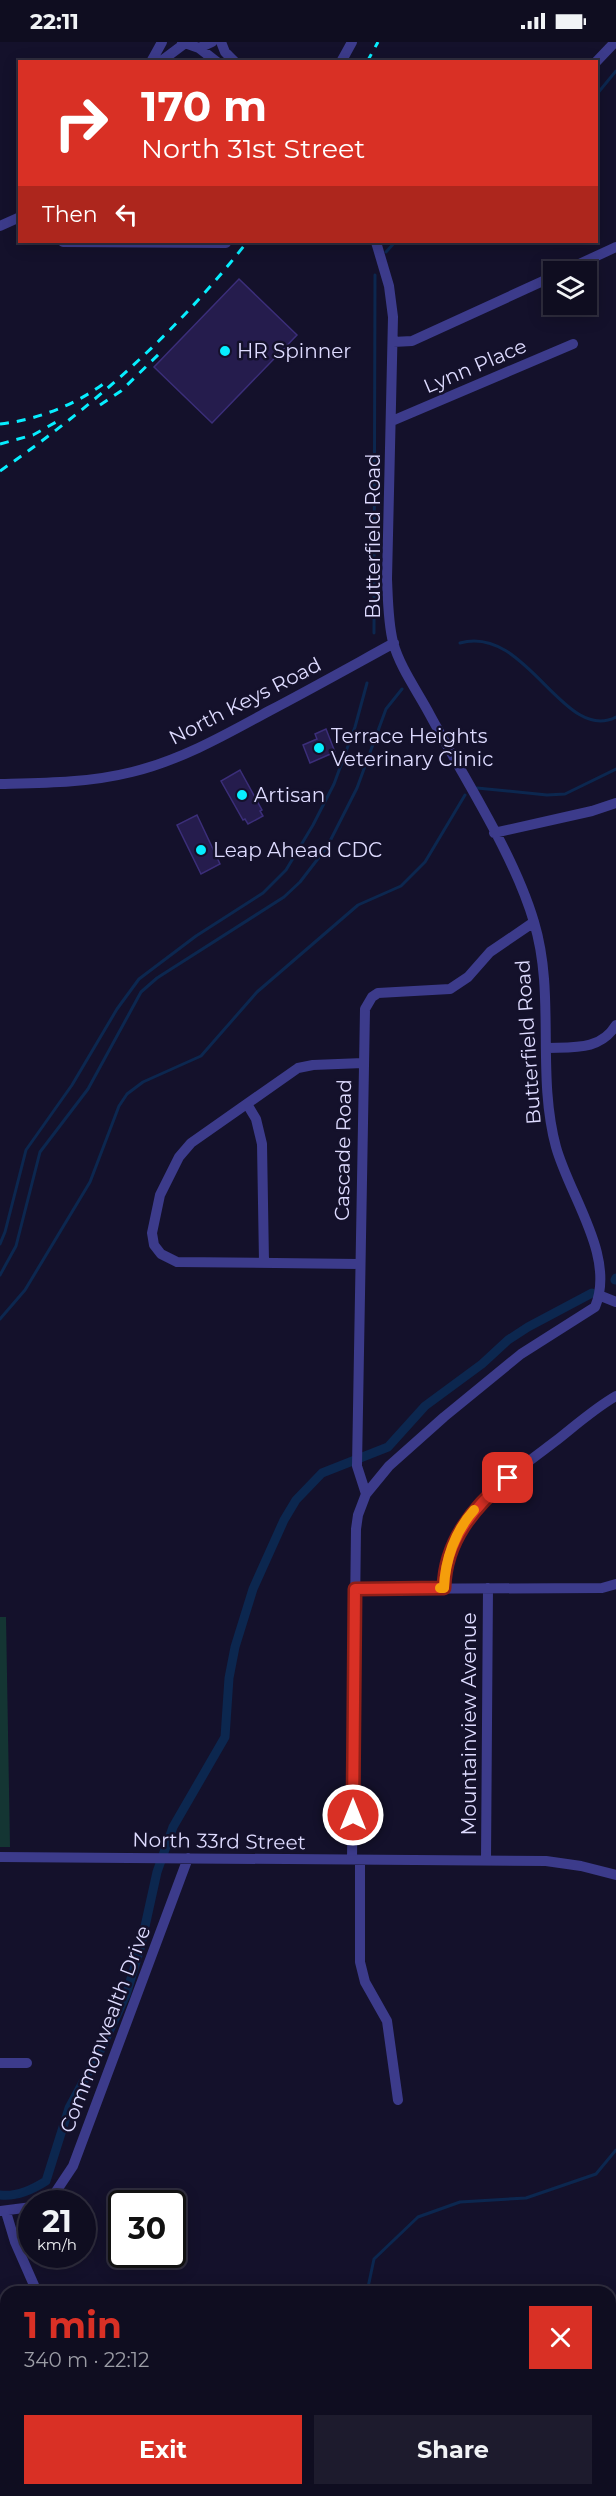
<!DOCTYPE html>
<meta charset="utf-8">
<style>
:root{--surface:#0f0d20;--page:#1d1b2d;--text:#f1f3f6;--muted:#9b9ca5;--line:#2f2d3e;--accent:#d93025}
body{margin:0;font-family:Montserrat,sans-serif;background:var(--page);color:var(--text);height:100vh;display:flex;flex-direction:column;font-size:22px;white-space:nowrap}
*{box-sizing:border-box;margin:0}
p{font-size:20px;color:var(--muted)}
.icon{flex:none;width:33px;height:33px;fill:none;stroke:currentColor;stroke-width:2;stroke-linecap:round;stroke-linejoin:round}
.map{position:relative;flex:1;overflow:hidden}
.panel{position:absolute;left:0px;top:2244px;width:616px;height:210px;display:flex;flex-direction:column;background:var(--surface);border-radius:18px 18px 0 0;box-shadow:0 3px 15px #0003,0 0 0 2px var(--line)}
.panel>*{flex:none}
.guide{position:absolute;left:18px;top:18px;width:580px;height:183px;border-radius:0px;box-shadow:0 3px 15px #0003,0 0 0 2px var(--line);background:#d93025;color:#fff;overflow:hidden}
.fabs{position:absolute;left:543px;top:219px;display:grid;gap:12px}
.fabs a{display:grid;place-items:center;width:54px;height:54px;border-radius:0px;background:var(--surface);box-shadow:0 3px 15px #0003,0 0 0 2px var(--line);font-size:30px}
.speed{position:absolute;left:18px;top:2148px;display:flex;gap:12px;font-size:30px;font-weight:700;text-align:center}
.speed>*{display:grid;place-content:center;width:78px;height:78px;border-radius:50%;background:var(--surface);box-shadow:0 3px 15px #0003,0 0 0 2px var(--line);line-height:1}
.speed small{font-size:15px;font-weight:400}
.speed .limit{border:3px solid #111;border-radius:9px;background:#fff;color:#111}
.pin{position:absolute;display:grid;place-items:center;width:51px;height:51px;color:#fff;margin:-26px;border-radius:12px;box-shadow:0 3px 9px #0006}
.me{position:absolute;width:66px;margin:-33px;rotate:0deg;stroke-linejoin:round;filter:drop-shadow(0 0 4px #0008)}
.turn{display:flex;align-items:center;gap:21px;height:126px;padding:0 24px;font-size:27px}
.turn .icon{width:78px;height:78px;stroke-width:2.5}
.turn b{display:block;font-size:42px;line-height:51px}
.then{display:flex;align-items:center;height:57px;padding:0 24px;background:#0003;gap:12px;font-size:22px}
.round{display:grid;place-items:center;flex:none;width:63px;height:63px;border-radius:0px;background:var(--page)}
.head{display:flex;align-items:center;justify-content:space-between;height:102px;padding:0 24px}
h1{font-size:36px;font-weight:700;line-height:45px;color:var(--accent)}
.button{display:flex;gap:12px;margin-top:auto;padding:12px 24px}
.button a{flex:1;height:69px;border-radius:0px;background:var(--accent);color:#fff;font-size:24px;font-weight:700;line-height:69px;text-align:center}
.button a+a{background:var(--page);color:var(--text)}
.status{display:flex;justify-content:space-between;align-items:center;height:42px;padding:0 30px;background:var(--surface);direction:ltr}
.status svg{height:16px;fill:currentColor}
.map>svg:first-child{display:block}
.green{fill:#143533}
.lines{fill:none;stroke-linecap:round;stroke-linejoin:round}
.stream{stroke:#0c274f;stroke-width:3}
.canal{stroke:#0c274f;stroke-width:9}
.building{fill:#251c4d;stroke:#3b2e79;stroke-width:1.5}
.street{stroke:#3c3b8b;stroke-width:10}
.rail{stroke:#07eeff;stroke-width:3;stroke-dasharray:9 8;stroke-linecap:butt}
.route-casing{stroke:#8d1f18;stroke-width:15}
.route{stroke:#d93025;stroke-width:10}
.slow{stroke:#f59e0b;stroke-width:10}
.poi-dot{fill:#07eeff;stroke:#14112b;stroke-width:2}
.labels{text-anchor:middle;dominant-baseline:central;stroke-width:5;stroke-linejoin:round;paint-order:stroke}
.poi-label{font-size:20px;fill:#dedbff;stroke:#14112b;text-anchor:start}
.street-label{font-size:20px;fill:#dedbff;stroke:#14112b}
</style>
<div class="status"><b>22:11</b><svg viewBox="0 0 49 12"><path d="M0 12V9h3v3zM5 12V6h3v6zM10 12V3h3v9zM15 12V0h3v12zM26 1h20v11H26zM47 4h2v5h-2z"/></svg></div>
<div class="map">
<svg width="616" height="2454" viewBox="0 0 616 2454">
<rect width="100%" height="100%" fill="#14112b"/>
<path class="green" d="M 0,1575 L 6,1575 L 10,1805 L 0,1805 Z"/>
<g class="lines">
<path class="stream" d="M 597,52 L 616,29
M 386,210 L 395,200
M 374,591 L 375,233
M 460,601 C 527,582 563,702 616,675
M 477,746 L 547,753 L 565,752 L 616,727
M 0,1202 L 5,1190 L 26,1108 L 72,1043 L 117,967 L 139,937 L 196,894 L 263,851 L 286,828 L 313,783 L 334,742 L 355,685 L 367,641
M 0,1233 L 16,1204 L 40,1110 L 88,1047 L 141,950 L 157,936 L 284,855 L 300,840 L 327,805 L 357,746 L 386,667 L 402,647
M 0,1277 L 25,1248 L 90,1140 L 119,1064 L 127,1052 L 143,1040 L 201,1014 L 257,950 L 358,863 L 401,844 L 425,820 L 465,753
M 367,2250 L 374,2217 L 418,2175 L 460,2160 L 526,2156 L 596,2132 L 616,2108
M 341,2454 L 342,2448"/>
<path class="canal" d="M 615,1238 L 616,1236
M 0,2153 C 16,2155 32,2148 46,2139 L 69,2066 L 101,2007 L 126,1953 L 140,1907 L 157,1830 L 173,1785 L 225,1695 L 229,1636 L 235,1605 L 253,1547 L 284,1478 L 296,1458 L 322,1431 L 388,1405 L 425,1364 L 482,1322 L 508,1298 L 528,1285 L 592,1251"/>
</g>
<path class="building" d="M 239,237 L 297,293 L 212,381 L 154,325 Z
M 326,687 L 335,710 L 310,721 L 303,703 L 317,697 L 315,692 Z
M 240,728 L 262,768 L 260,769 L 263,774 L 248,782 L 245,777 L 243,778 L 221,739 Z
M 197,773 L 220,822 L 201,832 L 177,783 Z"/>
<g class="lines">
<path class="street" d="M 182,0 L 199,6 L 212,0
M 221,0 L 225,10 L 235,20
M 199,6 L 217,20
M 151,20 L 162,0
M 160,20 L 184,2
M 341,20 L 352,0
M 596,20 L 615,0
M 0,184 L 20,175
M 63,200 L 226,201
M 562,230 L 616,205
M 393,300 L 412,299 L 554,234
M 392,379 L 573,302
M 0,742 C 44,741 88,741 132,730 C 181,718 225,693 269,669 C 311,647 352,624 394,601
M 494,791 L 592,769 L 616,761
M 546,1006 C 573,1005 600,1009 616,983
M 247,1062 L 256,1077 L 262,1102 L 264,1220
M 359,1222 L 177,1220 L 161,1212 L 154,1203 L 152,1191 L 160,1153 L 179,1115 L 191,1101 L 298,1026 L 313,1023 L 363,1021
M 601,1254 L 616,1260
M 366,1452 L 357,1424 L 365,967 L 372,955 L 378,951 L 450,947 L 468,935 L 490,910 L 534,880
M 444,1546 C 445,1476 507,1436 557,1398 C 576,1383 595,1366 616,1354
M 355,1547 L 602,1546 L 616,1542
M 0,1815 L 546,1819 L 581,1824 L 616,1833
M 352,1818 L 356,1487 L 358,1473 L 366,1452 L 389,1424 L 444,1375 L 521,1312 L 595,1265 C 616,1215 570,1155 556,1105 C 536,1031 556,953 534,880 C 514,812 464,736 430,673 C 418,650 400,626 393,600 C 388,580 388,558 387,537 L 393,275 L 389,244 L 376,200
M 360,1818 L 360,1920 L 365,1940 L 387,1979 L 398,2058
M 486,1818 L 488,1546
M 0,2021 L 27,2021
M 41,2162 L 55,2151 L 73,2124 L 188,1816
M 0,2169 L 32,2165
M 6,2170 L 15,2200 L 37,2250
M 0,2352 L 6,2352
M 610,2414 L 616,2414
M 183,2448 L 188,2454
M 448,2454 L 449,2448"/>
<path class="rail" d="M 367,20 L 378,0
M 100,363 L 121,349 L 163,308
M 0,382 C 37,378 78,362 107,339
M 0,402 L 33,393 L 58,379
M 0,429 C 94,364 177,290 247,200"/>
</g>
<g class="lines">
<defs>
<path id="route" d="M 353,1773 L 355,1547 L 444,1546 C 445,1499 474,1465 508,1436"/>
</defs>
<use href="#route" class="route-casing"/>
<use href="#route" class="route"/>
<path class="slow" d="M 440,1546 L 444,1546 C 445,1518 455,1489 474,1468"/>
</g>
<g class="poi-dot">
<circle cx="225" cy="309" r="6"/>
<circle cx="319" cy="706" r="6"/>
<circle cx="242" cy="753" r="6"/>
<circle cx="201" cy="808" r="6"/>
</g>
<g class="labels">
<g class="poi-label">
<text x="237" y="309">HR Spinner</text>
<text x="331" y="694">Terrace Heights<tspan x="331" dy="23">Veterinary Clinic</tspan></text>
<text x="254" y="753">Artisan</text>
<text x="213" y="808">Leap Ahead CDC</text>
</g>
<g class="street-label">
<text transform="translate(475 324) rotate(-23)">Lynn Place</text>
<text transform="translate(373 494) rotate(-90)">Butterfield Road</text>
<text transform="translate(245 659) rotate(-27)">North Keys Road</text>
<text transform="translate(528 1000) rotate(-94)">Butterfield Road</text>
<text transform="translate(343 1108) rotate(-89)">Cascade Road</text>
<text transform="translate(469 1682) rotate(-90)">Mountainview Avenue</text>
<text transform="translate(219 1799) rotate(1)">North 33rd Street</text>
<text transform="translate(105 1987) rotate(-69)">Commonwealth Drive</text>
</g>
</g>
</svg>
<div class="fabs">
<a><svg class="icon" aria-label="layers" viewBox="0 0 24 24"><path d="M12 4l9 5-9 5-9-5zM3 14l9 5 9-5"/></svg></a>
</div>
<div class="speed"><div>21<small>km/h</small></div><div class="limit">30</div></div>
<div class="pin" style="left:508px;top:1436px;background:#d93025"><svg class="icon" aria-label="arrive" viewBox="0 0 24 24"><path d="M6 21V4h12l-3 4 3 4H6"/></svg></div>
<svg class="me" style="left:353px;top:1773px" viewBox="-20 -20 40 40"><circle r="17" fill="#d93025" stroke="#fff" stroke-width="3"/><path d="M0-11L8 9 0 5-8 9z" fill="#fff"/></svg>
<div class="guide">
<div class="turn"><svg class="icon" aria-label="right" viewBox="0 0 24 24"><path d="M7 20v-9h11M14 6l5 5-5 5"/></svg><div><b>170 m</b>North 31st Street</div></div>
<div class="then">Then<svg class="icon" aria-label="left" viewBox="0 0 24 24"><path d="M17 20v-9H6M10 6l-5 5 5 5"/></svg></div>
</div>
<section class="panel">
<div class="head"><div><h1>1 min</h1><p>340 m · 22:12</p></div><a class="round" style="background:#d93025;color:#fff"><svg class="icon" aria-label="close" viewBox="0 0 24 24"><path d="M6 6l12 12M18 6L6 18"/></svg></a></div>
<div class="button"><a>Exit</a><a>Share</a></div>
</section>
</div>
